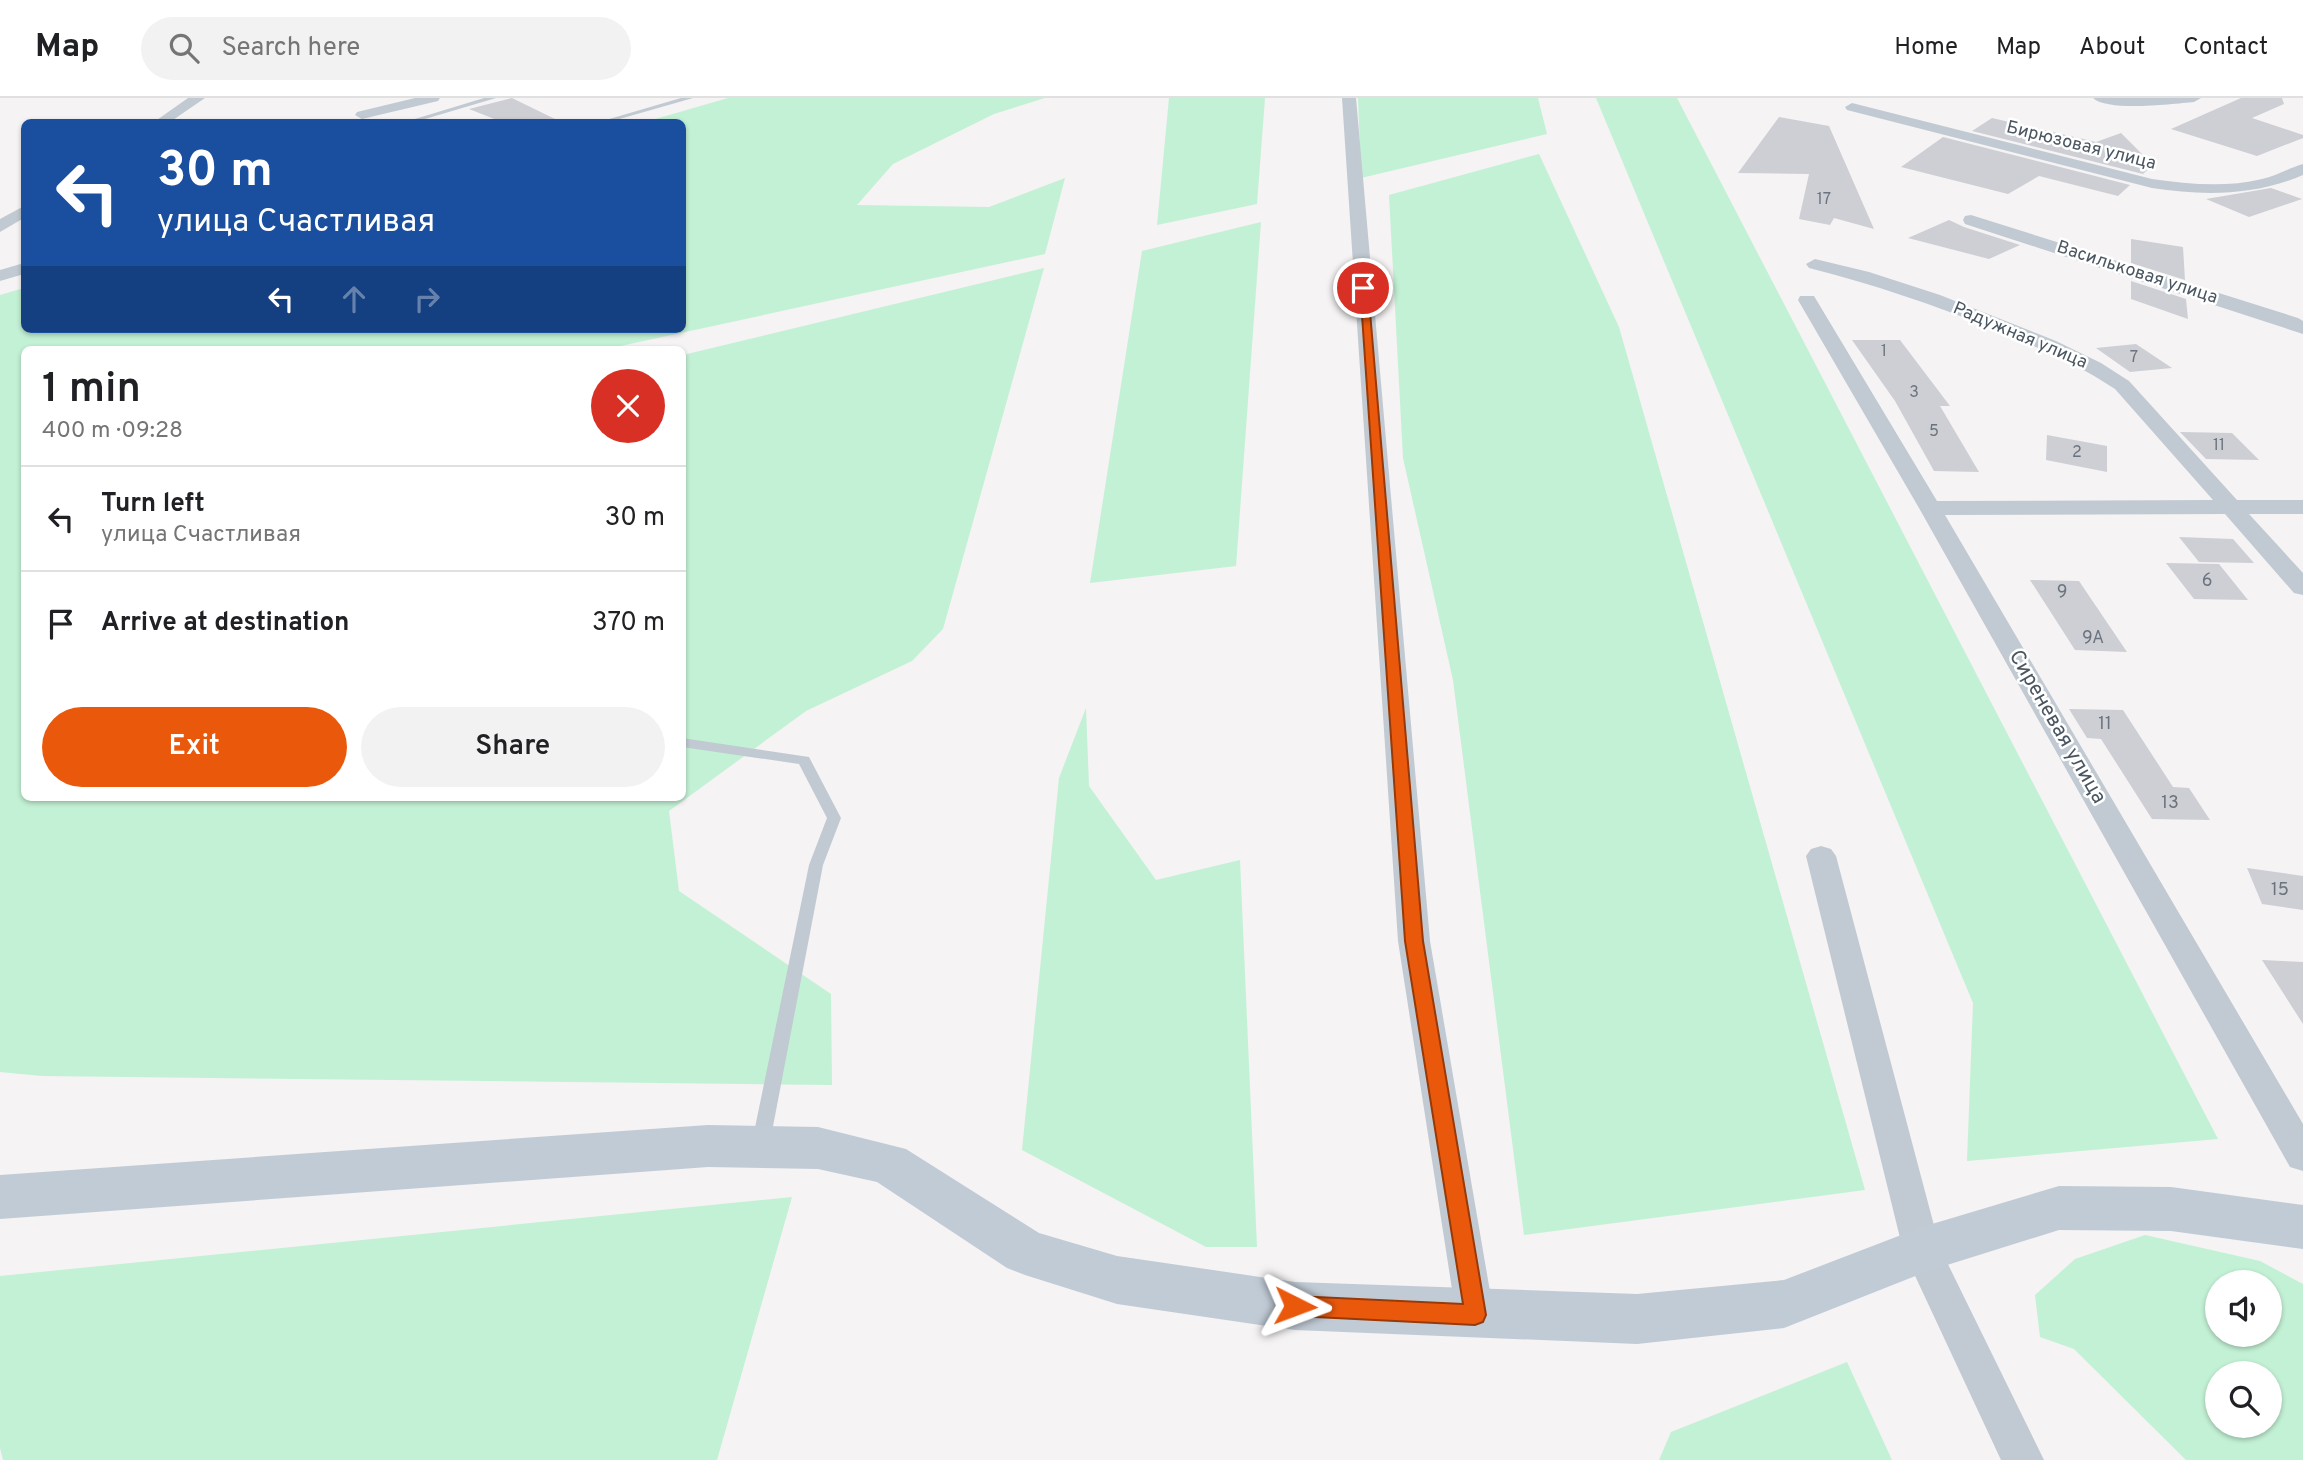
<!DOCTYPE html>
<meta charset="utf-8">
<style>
:root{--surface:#fff;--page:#f2f2f2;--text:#202124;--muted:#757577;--line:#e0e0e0;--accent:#ea580c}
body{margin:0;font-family:Overpass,sans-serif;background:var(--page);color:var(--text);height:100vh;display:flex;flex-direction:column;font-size:26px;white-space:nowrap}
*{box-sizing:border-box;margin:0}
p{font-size:23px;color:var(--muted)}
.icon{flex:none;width:38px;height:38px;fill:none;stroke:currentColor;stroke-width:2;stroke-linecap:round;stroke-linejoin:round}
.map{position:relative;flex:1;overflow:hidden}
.sheet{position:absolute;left:21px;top:248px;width:665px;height:455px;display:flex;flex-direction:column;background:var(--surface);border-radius:10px;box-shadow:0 2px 5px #0004}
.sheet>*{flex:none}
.hud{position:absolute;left:21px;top:21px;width:665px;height:214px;border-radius:10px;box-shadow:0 2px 5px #0004;background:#1a4fa0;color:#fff;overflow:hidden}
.buttons{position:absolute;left:2205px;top:1172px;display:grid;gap:14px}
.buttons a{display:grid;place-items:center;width:77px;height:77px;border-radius:50%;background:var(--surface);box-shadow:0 2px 5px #0004;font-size:35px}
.pin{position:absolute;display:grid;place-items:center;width:60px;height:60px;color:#fff;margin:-30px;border:4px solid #fff;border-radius:50%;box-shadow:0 2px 7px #0007}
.me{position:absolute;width:77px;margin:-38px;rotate:93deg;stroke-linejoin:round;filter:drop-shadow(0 0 5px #0008)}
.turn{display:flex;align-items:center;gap:24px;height:147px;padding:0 21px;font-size:32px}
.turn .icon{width:91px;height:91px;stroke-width:2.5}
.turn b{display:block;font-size:49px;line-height:60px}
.lanes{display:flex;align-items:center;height:66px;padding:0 21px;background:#0003;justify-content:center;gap:35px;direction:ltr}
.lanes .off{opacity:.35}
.round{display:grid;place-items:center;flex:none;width:74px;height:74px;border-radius:37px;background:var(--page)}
.overview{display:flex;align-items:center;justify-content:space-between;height:119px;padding:0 21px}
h1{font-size:42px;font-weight:600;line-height:52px}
.primary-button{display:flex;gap:14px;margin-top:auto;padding:14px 21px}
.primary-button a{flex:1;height:80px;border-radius:42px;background:var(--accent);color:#fff;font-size:28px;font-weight:600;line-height:80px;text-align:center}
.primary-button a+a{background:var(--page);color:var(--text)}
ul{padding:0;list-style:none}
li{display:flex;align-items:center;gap:21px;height:105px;padding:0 21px;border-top:2px solid var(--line)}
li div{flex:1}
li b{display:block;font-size:26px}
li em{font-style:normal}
header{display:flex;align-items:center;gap:42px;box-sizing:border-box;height:98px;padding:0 35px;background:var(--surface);border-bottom:2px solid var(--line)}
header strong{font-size:33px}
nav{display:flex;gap:38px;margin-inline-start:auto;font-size:24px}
.search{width:490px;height:63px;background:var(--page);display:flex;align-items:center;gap:18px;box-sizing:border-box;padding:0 24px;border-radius:38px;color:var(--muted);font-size:26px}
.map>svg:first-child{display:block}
.green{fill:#c3f1d5;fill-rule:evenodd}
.building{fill:#cdcfd5}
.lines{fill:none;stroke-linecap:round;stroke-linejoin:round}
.lane{fill:#c1cad2;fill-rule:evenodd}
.street{fill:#c1cad2;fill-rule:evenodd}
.secondary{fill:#c1cbd6;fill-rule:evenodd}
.route{fill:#ea580c;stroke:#983908;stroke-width:2}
.labels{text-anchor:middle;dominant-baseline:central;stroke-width:5;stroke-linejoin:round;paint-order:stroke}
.far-number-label{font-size:16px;fill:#6b747e}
.far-street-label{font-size:18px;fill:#4a5661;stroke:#fff}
.number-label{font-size:18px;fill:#6b747e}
.street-label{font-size:21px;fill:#4a5661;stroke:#fff}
</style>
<header>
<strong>Map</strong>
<div class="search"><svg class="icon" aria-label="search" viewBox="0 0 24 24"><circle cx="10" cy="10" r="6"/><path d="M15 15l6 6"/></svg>Search here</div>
<nav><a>Home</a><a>Map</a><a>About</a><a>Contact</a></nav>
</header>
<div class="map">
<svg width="2303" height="1362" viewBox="0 0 2303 1362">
<rect width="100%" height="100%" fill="#f5f3f3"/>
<path class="green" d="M 728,0 L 1045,0 L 994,16 L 893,66 L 857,107 L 989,109 L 1065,80 L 1045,156 L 602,252 L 24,252 L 24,700 L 682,700 L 683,257 L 1044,170 L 943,531 L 912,563 L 806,613 L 669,713 L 679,793 L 831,896 L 832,987 L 42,978 L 0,974 L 0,197 L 24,190 L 24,231 L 682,231 L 682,24 L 645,24 Z
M 1169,0 L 1265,0 L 1257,106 L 1157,127 Z
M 1358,0 L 1538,0 L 1547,36 L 1361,80 Z
M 1596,0 L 1677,0 L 2218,1041 L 1967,1063 L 1973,905 Z
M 1539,56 L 1619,229 L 1865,1092 L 1524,1137 L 1453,582 L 1403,360 L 1389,97 Z
M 1261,124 L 1236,468 L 1090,485 L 1142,153 Z
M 1086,610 L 1089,688 L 1156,782 L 1240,762 L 1257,1149 L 1206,1149 L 1022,1052 L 1059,680 Z
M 792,1099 L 717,1362 L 3,1362 L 0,1350 L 0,1178 Z
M 2145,1137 L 2260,1163 L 2303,1186 L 2303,1362 L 2186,1362 L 2074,1251 L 2040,1239 L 2035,1197 L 2075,1161 ZM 2217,1185 L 2270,1185 L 2270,1237 L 2217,1237 ZM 2217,1276 L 2270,1276 L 2270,1328 L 2217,1328 Z
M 1847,1264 L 1892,1362 L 1659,1362 L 1671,1334 Z"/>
<path class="building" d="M 512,0 L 561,24 L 502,24 L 469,11 Z
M 2241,0 L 2282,0 L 2284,6 L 2252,20 L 2303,37 L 2303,40 L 2257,58 L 2171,31 Z
M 1779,19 L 1829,28 L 1874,131 L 1834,120 L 1830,127 L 1799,121 L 1809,76 L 1738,75 Z
M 1992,20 L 2096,44 L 2121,35 L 2153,67 L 2143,76 L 1972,33 Z
M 1943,39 L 2130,87 L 2118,98 L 2039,78 L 2008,96 L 1901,69 Z
M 2271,90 L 2302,101 L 2249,119 L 2206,101 Z
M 1949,122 L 1964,129 L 2020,147 L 1989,161 L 1908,140 Z
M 2131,141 L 2183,149 L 2185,182 L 2131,165 Z
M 2131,183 L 2186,201 L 2188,221 L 2131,201 Z
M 1852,242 L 1900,242 L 1950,308 L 1940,308 L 1979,374 L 1934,373 L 1895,303 Z
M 2136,246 L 2172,270 L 2130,274 L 2096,250 Z
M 2180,334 L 2232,335 L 2259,362 L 2206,361 Z
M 2047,337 L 2107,348 L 2107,374 L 2046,362 Z
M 2179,439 L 2233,441 L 2254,465 L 2199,464 Z
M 2166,465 L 2219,466 L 2248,502 L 2194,501 Z
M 2030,482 L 2079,483 L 2127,554 L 2075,552 Z
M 2069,611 L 2123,612 L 2173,689 L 2189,690 L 2210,722 L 2152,721 L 2101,641 L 2087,640 Z
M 2247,770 L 2303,778 L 2303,812 L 2262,806 Z
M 2262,862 L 2303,864 L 2303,926 Z"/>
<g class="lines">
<path class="lane" d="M 484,0 L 496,0 L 415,24 L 405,24 Z
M 681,0 L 693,0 L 609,24 L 599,24 Z
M 682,640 L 809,659 L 841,720 L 823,767 L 770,1044 L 767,1049 L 761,1051 L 755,1049 L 752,1044 L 809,767 L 827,720 L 799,666 L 682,649 Z"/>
<path class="street" d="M 188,0 L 205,0 L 170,24 L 154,24 Z
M 415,0 L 440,0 L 438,3 L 362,21 L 355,17 L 357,14 Z
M 1342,0 L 1356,0 L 1430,843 L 1494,1217 L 1489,1230 L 1475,1235 L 1461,1230 L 1456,1217 L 1398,843 Z
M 2093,0 L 2201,0 L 2194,4 C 2172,6 2108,14 2093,0 Z
M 1852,5 L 2152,81 C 2188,86 2225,90 2262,81 C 2276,78 2289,70 2303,66 L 2303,77 C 2254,98 2204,98 2152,90 L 1847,12 L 1845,9 Z
M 24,108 L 24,120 L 0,134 L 0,121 Z
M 1971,117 L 2298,220 L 2303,223 L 2303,236 L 1965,126 L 1963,122 L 1965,118 Z
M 1815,161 L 1869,174 L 1940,197 L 2056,243 L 2101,265 L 2129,283 L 2237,402 L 2303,402 L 2303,416 L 2249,416 L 2303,475 L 2303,497 L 2294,495 L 2225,416 L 1945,417 L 2303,1026 L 2303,1073 L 2290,1069 L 1919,410 L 1798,202 L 1800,198 L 1814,198 L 1937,403 L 2213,402 L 2115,291 C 2078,266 2037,249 1996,232 C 1934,207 1873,186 1809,170 L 1806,166 Z
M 24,165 L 24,176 L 0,183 L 0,172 Z
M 1821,748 L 1831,751 L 1836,758 L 1940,1150 L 2044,1362 L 2001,1362 L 1903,1152 L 1806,758 L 1811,751 Z"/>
<path class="secondary" d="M 708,1027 L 818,1029 L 906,1051 L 1039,1135 L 1117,1158 L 1295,1184 L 1637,1196 L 1784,1182 L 1922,1129 L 2059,1088 L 2171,1089 L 2303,1107 L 2303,1151 L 2171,1133 L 2059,1132 L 1928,1173 L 1784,1230 L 1637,1246 L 1295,1232 L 1117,1206 L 1025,1177 L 1007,1170 L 877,1084 L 818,1071 L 708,1069 L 0,1121 L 0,1077 Z"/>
</g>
<path class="route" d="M 1360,188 L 1368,190 L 1423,843 L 1486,1217 L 1483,1224 L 1475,1227 L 1295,1218 L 1287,1215 L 1284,1208 L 1287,1201 L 1295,1198 L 1463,1206 L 1405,843 Z"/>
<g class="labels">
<g class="far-number-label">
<text x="1824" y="102">17</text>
<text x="1884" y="254">1</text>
<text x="2134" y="260">7</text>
<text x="1914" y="295">3</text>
<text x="1934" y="334">5</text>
<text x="2219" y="348">11</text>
<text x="2077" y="355">2</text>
</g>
<g class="far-street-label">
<text transform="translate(2081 48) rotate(14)">Бирюзовая улица</text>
<text transform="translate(2137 175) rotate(18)">Васильковая улица</text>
<text transform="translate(2020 238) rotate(23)">Радужная улица</text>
</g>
<g class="number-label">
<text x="2207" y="483">6</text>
<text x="2062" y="494">9</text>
<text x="2093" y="540">9А</text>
<text x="2105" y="626">11</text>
<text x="2170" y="705">13</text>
<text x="2280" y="792">15</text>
</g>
<g class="street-label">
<text transform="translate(2057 629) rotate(60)">Сиреневая улица</text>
</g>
</g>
</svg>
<div class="buttons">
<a><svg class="icon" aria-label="sound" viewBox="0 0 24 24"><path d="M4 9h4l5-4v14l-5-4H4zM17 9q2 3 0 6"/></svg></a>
<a><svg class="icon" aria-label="search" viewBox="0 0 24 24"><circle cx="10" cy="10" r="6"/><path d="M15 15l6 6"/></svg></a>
</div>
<div class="pin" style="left:1363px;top:190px;background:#d93025"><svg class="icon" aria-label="arrive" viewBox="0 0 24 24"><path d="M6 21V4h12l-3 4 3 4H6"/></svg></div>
<svg class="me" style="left:1295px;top:1208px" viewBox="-20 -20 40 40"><path d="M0-17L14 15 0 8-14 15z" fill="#ea580c" stroke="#fff" stroke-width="4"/></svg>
<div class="hud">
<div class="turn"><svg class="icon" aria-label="left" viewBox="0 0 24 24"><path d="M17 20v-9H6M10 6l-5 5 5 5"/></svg><div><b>30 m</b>улица Счастливая</div></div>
<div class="lanes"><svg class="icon" aria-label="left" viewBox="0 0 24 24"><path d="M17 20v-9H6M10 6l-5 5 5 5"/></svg><svg class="icon off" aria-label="ahead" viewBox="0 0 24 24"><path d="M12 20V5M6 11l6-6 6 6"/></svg><svg class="icon off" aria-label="right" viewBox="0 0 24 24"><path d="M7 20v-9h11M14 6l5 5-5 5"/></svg></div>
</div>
<section class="sheet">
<div class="overview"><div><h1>1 min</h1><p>400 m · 09:28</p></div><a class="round" style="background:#d93025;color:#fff"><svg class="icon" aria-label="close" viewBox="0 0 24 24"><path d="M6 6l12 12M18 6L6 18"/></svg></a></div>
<ul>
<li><svg class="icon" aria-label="left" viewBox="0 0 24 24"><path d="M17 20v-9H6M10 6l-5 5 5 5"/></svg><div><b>Turn left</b><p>улица Счастливая</p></div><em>30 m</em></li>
<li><svg class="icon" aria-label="arrive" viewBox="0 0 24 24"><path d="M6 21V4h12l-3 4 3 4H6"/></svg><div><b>Arrive at destination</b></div><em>370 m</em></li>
</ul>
<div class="primary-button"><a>Exit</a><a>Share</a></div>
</section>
</div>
